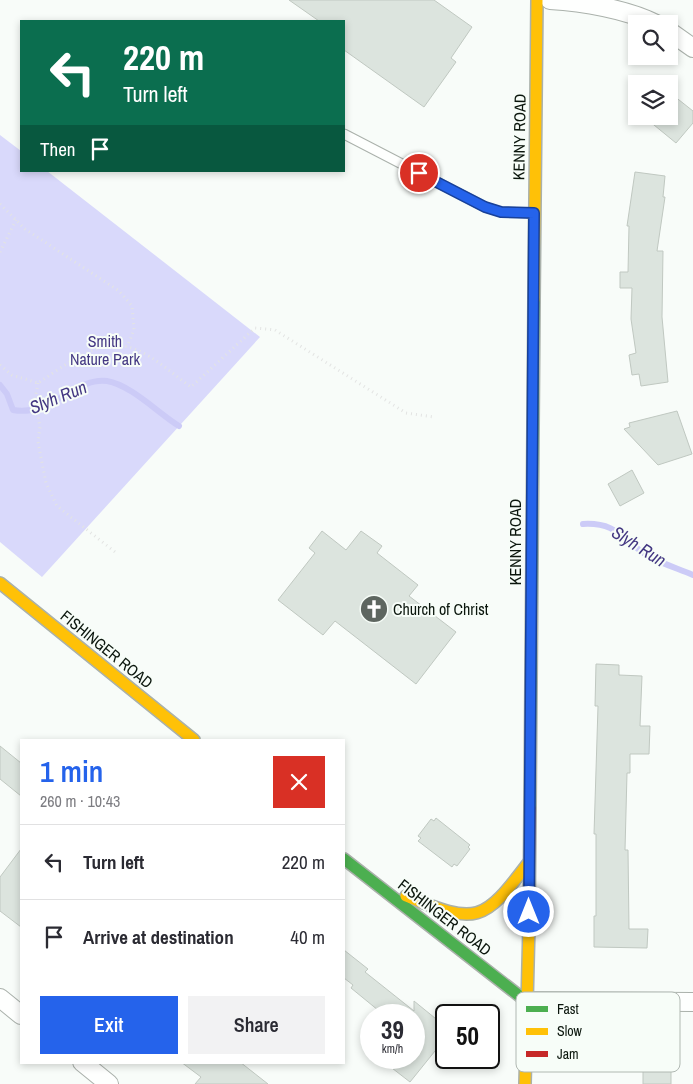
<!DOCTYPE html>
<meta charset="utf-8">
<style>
:root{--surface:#fff;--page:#f2f2f3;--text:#2b2b33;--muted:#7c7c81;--line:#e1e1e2;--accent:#2563eb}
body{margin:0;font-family:"Archivo Narrow",sans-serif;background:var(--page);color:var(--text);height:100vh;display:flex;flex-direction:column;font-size:19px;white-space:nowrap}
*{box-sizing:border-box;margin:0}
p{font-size:16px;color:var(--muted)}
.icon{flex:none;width:28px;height:28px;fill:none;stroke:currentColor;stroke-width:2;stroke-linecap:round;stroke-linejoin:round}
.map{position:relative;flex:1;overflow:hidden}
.details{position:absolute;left:20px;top:739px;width:325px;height:325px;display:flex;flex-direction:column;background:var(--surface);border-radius:0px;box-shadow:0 2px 8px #0003}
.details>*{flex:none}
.top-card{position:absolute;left:20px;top:20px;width:325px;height:152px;border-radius:0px;box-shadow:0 2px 8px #0003;background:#0b6e4f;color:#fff;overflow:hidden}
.tools{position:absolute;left:628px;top:15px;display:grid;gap:10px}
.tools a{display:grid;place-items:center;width:50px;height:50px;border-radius:0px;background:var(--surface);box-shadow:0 2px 8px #0003;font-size:25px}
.speed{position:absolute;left:360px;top:1004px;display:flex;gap:10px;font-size:25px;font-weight:700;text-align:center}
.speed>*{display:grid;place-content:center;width:65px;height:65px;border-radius:50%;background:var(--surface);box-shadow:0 2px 8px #0003;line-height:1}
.speed small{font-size:12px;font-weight:400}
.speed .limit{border:2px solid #111;border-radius:8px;background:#fff;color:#111}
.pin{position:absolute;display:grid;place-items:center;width:42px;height:42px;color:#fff;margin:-21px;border:2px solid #fff;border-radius:50%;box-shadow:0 1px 5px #0007}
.me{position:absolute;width:55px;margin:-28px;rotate:0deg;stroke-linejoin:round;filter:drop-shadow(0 0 4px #0008)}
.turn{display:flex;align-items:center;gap:18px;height:105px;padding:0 20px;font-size:22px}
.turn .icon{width:65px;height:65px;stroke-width:2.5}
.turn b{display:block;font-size:35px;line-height:42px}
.then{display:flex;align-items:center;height:48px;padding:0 20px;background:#0003;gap:10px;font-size:19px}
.round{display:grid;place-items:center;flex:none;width:52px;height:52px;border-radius:0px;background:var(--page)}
.head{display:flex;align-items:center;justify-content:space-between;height:85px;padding:0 20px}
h1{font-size:30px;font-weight:600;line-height:38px;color:var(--accent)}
.action{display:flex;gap:10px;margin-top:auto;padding:10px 20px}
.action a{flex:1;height:58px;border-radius:0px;background:var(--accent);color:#fff;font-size:20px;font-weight:600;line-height:58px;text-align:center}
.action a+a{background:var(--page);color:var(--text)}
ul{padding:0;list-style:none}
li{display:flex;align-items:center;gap:15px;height:75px;padding:0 20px;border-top:1px solid var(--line)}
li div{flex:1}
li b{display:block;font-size:19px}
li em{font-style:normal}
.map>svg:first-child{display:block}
.forest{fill:#d9d9fb}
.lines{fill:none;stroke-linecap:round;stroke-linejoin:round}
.stream{stroke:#cccbf7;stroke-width:6}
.building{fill:#dce4de;stroke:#c0c8c1}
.lane-casing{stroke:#aab1ab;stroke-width:11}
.street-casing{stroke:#aab1ab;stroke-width:20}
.fast-casing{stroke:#aab1ab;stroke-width:14}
.slow-casing{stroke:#aab1ab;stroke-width:14}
.jam-casing{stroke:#aab1ab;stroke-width:14}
.path{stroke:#e3e4e3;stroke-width:3;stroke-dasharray:1 4;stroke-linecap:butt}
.lane{stroke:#fefffe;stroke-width:9}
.street{stroke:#fefffe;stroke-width:18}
.fast{stroke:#4caf50;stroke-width:11}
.slow{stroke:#ffc107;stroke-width:11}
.jam{stroke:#c62828;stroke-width:11}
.route-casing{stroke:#184099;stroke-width:12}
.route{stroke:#2563eb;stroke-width:9}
.labels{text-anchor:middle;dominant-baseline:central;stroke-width:4;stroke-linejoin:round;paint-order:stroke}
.street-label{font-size:16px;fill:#0b160d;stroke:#f7fdf8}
.park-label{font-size:16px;fill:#443883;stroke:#f7fdf8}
.poi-label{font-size:16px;fill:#0b160d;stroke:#f7fdf8;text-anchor:start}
.water-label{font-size:18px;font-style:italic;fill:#433782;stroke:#f7fdf8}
.key{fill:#f7fdf8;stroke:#b0b8b2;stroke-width:1}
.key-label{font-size:14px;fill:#0b160d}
</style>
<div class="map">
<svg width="693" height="1084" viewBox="0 0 693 1084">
<rect width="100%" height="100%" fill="#f8fcf9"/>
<path class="forest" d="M 0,135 L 21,151 L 21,171 L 47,171 L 260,337 L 42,577 L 0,542 Z"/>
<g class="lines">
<path class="stream" d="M 0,385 L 7,394 L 13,410 C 51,417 75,377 107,381 C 131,385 158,413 179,426
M 583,524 C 619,522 622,541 650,557 C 663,564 679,569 693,575"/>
</g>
<path class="building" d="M 289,0 L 434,0 L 472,27 L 451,58 L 456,62 L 424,107 L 344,50 L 344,21 L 319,21 Z
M 669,92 L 693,111 L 693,123 L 676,143 L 643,116 L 669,116 Z
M 635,172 L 665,176 L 663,197 L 665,197 L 657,251 L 663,251 L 662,317 L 668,382 L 641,386 L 639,374 L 632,375 L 629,355 L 636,353 L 631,319 L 632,288 L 620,288 L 620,272 L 628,272 L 629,226 L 627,226 Z
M 677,411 L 692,454 L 658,465 L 624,429 L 630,427 L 629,423 Z
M 632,470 L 644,493 L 620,506 L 608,484 Z
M 322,531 L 346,550 L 361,531 L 382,546 L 377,553 L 418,585 L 409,596 L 456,632 L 416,684 L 335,621 L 323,635 L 278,600 L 315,553 L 309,548 Z
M 596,664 L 619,665 L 619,675 L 642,676 L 640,726 L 650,726 L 649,754 L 630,754 L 630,773 L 627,773 L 625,850 L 628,850 L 629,929 L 648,929 L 647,948 L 594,947 L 594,916 L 596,916 L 596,834 L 594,834 L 598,706 L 595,706 Z
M 0,746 L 21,763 L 21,796 L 0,779 Z
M 436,818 L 470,845 L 468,847 L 470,849 L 457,866 L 454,864 L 452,867 L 418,841 L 421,838 L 418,836 L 431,819 L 434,821 Z
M 21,849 L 21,927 L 0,911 L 0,877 Z
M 344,950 L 368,969 L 365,972 L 414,1011 L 414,1001 L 446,1027 L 446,1061 L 435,1051 L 410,1082 L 379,1058 L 414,1058 L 414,1015 L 384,1015 L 351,988 L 353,985 L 344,978 Z
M 643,1054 L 671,1054 L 671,1084 L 643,1084 Z
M 181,1062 L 240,1062 L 268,1084 L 195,1084 L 201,1077 Z"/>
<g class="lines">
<defs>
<path id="lane" d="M 344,134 L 485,207 L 501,212 L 534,213"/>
<path id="street" d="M 550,0 C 582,2 627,9 656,24
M 669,31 L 693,48
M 0,998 L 21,1015
M 526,1001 L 693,1002
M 82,1062 L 109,1084"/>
<path id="fast" d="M 530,808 L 534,300
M 344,859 L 526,1001"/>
<path id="slow" d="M 534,300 L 537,0
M 0,583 L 194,740
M 406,896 C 477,925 483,923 529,862
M 525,1084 L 529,925"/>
<path id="jam" d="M 529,925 L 530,808"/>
</defs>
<use href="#lane" class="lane-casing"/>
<use href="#street" class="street-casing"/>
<use href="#fast" class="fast-casing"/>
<use href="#slow" class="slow-casing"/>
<use href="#jam" class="jam-casing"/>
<path class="path" d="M 0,204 L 25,229 L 119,291 L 132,306 L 134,330 L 127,347
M 0,252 L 16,220
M 0,365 L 12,375 L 38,383 C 66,365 102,334 137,350 C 156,358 174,375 191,387 L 255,328 L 275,330 L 406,413 L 434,417
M 38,383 L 35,399 L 40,427 L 38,442 L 46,483 L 57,506 L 115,552"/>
<use href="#lane" class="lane"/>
<use href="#street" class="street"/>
<use href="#fast" class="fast"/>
<use href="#slow" class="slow"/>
<use href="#jam" class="jam"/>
</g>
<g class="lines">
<defs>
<path id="route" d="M 419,173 L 485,207 L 501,212 L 534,213 L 529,912"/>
</defs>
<use href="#route" class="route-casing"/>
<use href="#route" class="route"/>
</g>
<defs>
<symbol id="church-disc" viewBox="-11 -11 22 22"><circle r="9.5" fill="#5e6660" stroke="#f7fdf8"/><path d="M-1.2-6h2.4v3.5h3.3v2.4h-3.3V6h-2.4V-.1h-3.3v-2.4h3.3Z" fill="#fff"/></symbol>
</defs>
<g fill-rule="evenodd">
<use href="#church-disc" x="358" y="593" width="32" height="32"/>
</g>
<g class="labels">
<g class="street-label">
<text transform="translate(519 137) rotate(-89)">KENNY ROAD</text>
<text transform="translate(515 542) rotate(-90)">KENNY ROAD</text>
<text transform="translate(107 649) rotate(39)">FISHINGER ROAD</text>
<text transform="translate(445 917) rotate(38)">FISHINGER ROAD</text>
</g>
<g class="park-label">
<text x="105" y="341">Smith<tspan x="105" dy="18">Nature Park</tspan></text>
</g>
<g class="poi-label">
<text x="393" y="609">Church of Christ</text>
</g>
<g class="water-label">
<text transform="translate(58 397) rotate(-22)">Slyh Run</text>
<text transform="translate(639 546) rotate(32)">Slyh Run</text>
</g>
</g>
<rect x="516" y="992" width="164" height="80" rx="8" class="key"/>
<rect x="526" y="1006" width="22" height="6" fill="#4caf50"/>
<rect x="526" y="1028" width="22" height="7" fill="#ffc107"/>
<rect x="526" y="1051" width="22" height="6" fill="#c62828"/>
<g class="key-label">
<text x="557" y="1014">Fast</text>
<text x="557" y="1036">Slow</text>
<text x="557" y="1059">Jam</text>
</g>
</svg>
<div class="tools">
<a><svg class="icon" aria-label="search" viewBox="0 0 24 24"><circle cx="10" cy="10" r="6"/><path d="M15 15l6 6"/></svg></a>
<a><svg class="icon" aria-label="layers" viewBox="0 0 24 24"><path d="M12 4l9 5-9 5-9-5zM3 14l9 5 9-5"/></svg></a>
</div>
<div class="speed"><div>39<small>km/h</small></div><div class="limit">50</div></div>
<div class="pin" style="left:419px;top:173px;background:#d93025"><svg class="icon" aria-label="arrive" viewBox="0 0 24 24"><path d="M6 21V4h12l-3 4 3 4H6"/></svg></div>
<svg class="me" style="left:529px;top:912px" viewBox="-20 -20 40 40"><circle r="17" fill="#2563eb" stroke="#fff" stroke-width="3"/><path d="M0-11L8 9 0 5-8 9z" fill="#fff"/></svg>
<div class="top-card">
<div class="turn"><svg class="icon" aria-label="left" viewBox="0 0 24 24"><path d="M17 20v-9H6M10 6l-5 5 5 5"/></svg><div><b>220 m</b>Turn left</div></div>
<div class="then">Then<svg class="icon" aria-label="arrive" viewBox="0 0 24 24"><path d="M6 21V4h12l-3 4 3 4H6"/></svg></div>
</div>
<section class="details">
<div class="head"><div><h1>1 min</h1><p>260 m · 10:43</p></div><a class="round" style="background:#d93025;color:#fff"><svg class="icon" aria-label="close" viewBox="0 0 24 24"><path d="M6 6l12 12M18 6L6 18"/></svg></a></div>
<ul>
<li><svg class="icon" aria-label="left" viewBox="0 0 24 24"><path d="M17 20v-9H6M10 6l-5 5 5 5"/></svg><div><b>Turn left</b></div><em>220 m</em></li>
<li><svg class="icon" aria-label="arrive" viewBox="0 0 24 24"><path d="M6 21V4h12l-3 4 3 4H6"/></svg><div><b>Arrive at destination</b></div><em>40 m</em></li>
</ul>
<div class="action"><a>Exit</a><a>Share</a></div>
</section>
</div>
